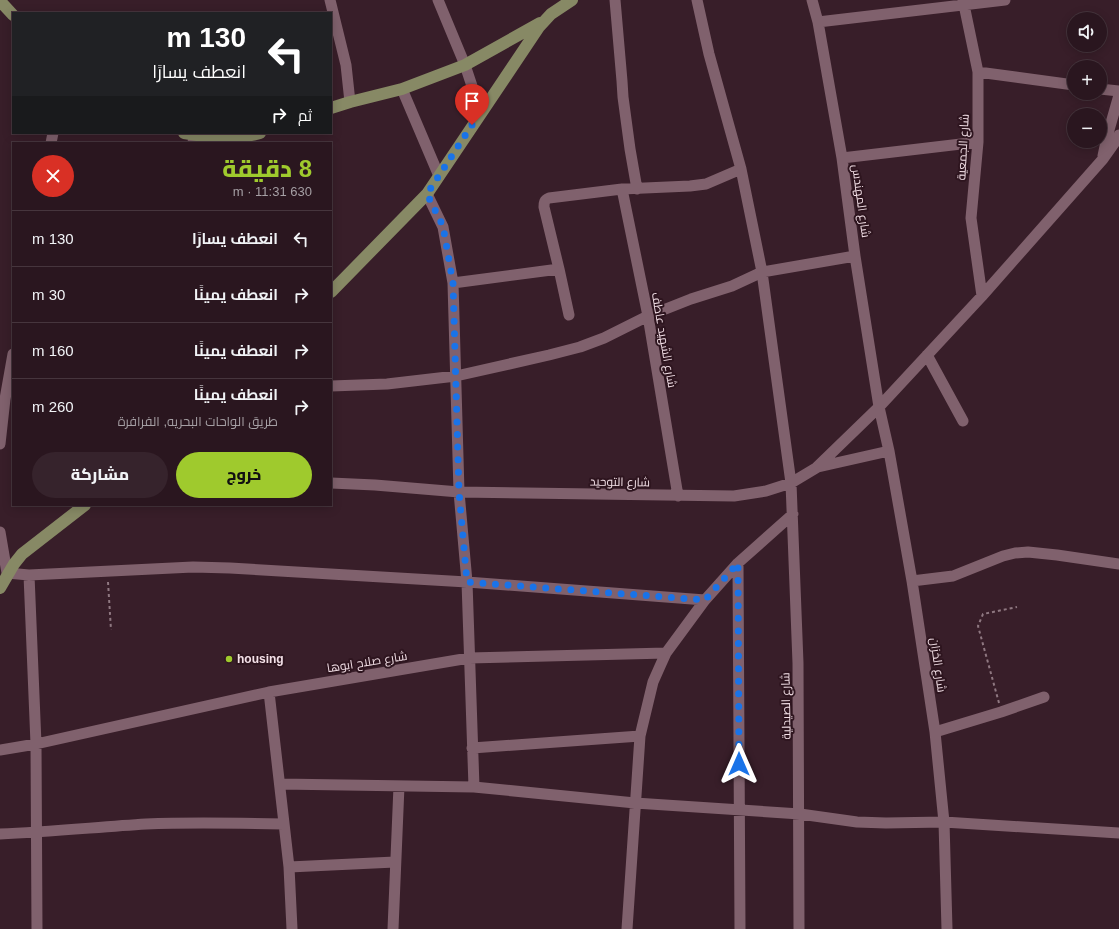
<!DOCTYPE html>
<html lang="ar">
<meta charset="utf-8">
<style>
:root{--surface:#2a161f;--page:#36232c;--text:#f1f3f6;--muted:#a59fa4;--line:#46353d;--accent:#9fca2d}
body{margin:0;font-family:Arial,Cairo,sans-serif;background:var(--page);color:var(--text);direction:rtl;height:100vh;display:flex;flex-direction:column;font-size:15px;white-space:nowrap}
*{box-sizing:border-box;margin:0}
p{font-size:13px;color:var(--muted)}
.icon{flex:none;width:22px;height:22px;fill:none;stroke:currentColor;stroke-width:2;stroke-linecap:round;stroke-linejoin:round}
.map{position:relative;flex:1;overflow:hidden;direction:ltr}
.sheet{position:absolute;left:12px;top:142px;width:320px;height:364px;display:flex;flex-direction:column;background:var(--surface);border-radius:0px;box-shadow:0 2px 10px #0003,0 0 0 1px var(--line);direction:rtl}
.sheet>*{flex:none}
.hud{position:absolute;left:12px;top:12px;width:320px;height:122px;border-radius:0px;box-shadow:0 2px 10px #0003,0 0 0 1px var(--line);direction:rtl;background:#202124;color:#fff;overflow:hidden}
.buttons{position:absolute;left:1067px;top:12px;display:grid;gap:8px}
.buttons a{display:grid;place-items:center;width:40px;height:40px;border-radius:50%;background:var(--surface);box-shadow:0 2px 10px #0003,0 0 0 1px var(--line);font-size:20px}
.pin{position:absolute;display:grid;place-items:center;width:34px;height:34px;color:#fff;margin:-41px -17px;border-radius:50% 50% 50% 0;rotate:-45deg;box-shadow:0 0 4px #0007}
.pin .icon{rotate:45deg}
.me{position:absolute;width:44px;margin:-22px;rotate:0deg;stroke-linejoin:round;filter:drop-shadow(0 0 3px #0008)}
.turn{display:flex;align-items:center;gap:14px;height:84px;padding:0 20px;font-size:18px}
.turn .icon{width:52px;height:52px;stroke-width:2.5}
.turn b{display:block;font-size:28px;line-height:34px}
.then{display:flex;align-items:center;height:38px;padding:0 20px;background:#0003;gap:8px;font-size:15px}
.round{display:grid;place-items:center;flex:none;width:42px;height:42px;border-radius:21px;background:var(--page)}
.headline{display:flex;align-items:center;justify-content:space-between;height:68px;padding:0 20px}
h1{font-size:24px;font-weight:800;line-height:30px;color:var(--accent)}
.cta{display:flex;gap:8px;margin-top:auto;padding:8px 20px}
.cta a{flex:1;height:46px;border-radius:24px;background:var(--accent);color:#111;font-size:16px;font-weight:800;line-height:46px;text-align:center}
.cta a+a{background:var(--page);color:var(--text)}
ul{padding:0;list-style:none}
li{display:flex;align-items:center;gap:12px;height:56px;padding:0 20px;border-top:1px solid var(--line)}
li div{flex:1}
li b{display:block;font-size:15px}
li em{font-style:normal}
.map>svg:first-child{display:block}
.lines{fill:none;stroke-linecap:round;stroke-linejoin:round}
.path{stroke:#8f7881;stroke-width:2;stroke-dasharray:3 3;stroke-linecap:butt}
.minor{stroke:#80616d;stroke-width:11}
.major{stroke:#878965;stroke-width:12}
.route{stroke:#1a73e8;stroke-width:7;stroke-dasharray:0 12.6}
.poi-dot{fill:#9fca2d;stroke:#2e151f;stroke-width:1.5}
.labels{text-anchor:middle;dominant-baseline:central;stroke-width:4;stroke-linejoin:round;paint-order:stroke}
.street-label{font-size:12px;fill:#f4e1e8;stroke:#2e151f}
.poi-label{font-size:12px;font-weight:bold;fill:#f4e1e8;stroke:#2e151f;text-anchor:start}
</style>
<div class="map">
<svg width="1119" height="929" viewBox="0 0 1119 929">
<rect width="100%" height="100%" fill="#381e29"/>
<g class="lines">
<path class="path" d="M 108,582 L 111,630
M 999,703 L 978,626 L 983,614 L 1017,607"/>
<path class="minor" d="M 330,0 L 346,65 L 350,102
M 438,0 L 465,65 L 481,113
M 615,0 L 622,81 L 623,97 L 630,149 L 637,189
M 697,0 L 709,54 L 741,169 L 762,272 L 791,483 L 798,663 L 799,929
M 812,0 L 818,22 L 842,158 L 855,256 L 879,407 L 889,451 L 912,581 L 935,732 L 944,822 L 947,929
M 963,0 L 978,72 L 978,142 L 971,218 L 982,296
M 818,22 L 1005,0
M 978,72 L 1074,85
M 402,89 L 439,176
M 1100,89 L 1119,91
M 51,143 L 53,133
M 193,143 L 194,135
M 1103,156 L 1107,137 L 1119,95
M 842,158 L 978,142
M 622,189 L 648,316 L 678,496
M 427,194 L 443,227 L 453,283 L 459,492 L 467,582 L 474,787
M 559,269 L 569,315
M 453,283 L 559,269 L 544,207 C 544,203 544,200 549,198 L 622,189 L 690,186 L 706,184 L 741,169
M 927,355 L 963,421
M 331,386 L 387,384 L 456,376 L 549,355 L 580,347 L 604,338 L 648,316 L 691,299 L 732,286 L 762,272 L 855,256
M 0,444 L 5,399 L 13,354
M 818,467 L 889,451
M 331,483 L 375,485 L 459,492 L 734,496 L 766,491 L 791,483 L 816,468 L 879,407 L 982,296 L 1103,159 L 1118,138 L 1119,135
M 0,532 L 7,573 L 29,575 L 36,744 L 37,929
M 738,563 L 740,929
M 29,575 L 193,567 L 230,568 L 467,582 L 705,600
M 912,581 L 953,576 L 1003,556 L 1015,553 L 1028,552 L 1057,555 L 1119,564
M 269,692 L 469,658 L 666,653
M 935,732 L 1001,712 L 1044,697
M 472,748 L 640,736
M 0,750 L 36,744 L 269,692 L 289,867 L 395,862
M 280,784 L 474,787 L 635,803 L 800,814 L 857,822 L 886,823 L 944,822 L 1119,833
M 0,834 C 49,832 98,827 146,824 C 192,822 238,823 284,824
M 289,867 L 292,929
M 393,929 L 399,786
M 627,929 L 640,736 L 653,682 L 661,664 L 666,653 L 705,600 L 738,563 L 793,514"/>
<path class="major" d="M 0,1 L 13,15
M 331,108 L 350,102 L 402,89 L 465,65 L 540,23
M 184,133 C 209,137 236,140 260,133
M 331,292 L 427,194 L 539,27 L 551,14 L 572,0
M 0,588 L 14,564 L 22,554 L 85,505"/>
</g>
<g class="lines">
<path class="route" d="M 472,125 L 427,194 L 443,226 L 453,283 L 459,492 L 467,582 L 705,600 L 738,563 L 739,764"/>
</g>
<circle class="poi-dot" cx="229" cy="659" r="4"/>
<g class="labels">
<g class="street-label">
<text transform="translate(963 147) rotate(-87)">شارع الجمعية</text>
<text transform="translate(861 201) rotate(82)">شارع المهندس</text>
<text transform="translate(664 340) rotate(80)">شارع الشهيد عاطف</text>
<text transform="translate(620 482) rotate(1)">شارع التوحيد</text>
<text transform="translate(367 662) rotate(-9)">شارع صلاح ابوها</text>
<text transform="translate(938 665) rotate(82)">شارع الخزان</text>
<text transform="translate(786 706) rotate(-91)">شارع الصيدلية</text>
</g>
<g class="poi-label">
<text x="237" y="659">housing</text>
</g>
</g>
</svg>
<div class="buttons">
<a><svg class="icon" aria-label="sound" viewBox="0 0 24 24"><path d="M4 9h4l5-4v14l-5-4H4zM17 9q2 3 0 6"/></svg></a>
<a>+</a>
<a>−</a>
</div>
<div class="pin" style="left:472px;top:125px;background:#d93025"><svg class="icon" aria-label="arrive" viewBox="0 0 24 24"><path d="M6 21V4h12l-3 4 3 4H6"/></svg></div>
<svg class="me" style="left:739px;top:764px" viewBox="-20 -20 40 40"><path d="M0-17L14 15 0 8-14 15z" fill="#1a73e8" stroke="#fff" stroke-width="4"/></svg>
<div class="hud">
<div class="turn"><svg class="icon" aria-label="left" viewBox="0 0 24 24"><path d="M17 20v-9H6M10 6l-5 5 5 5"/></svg><div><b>130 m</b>انعطف يسارًا</div></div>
<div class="then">ثم<svg class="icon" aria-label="right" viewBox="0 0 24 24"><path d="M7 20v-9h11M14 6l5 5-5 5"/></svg></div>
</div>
<section class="sheet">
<div class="headline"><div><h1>8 دقيقة</h1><p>630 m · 11:31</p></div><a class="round" style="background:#d93025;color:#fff"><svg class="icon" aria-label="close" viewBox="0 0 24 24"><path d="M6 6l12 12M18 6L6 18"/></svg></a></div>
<ul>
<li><svg class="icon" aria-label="left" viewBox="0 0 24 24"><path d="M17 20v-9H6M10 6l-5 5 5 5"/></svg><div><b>انعطف يسارًا</b></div><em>130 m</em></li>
<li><svg class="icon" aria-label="right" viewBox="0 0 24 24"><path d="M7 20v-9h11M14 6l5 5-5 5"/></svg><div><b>انعطف يمينًا</b></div><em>30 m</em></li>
<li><svg class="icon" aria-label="right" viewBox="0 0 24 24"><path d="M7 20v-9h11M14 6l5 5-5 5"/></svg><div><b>انعطف يمينًا</b></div><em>160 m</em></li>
<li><svg class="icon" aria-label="right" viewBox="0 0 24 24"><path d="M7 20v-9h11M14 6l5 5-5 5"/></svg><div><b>انعطف يمينًا</b><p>طريق الواحات البحريه, الفرافرة</p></div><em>260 m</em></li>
</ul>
<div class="cta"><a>خروج</a><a>مشاركة</a></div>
</section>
</div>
